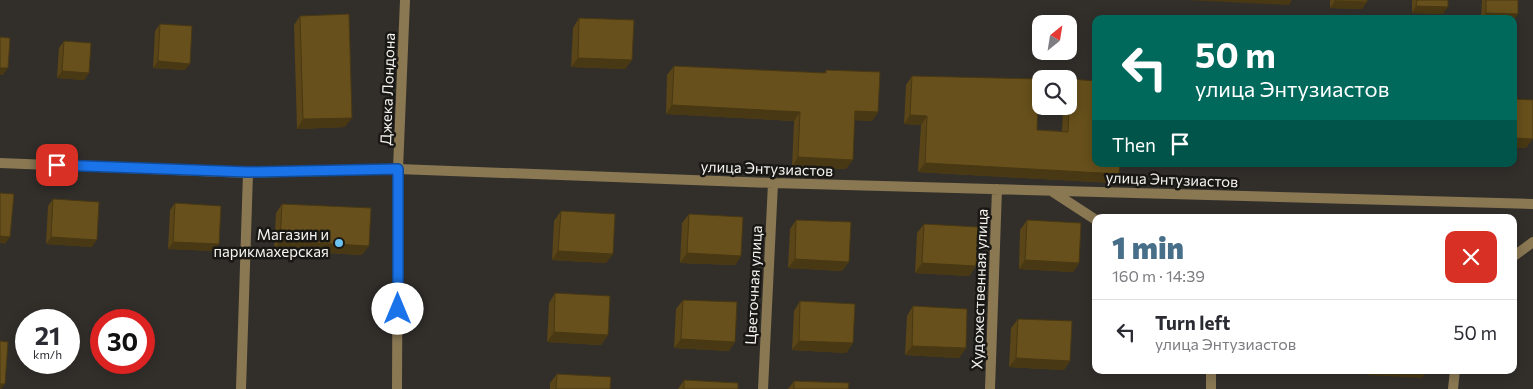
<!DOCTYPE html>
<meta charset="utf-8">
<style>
:root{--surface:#fff;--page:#f7f7f7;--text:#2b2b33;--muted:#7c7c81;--line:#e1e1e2;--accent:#486f89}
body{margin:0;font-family:Commissioner,sans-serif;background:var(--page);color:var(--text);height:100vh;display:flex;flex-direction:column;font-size:19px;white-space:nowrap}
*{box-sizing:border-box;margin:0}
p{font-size:16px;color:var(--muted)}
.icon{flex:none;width:28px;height:28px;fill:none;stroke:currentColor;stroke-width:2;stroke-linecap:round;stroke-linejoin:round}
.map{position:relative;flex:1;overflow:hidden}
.panel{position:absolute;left:1092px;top:214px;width:425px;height:160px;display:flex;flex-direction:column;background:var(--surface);border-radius:10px;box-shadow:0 2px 12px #0003}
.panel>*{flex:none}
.hud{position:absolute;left:1092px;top:15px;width:425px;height:152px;border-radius:10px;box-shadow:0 2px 12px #0003;background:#00695c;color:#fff;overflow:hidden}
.needle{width:32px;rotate:30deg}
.fabs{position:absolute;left:1032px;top:15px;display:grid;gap:10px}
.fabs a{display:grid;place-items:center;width:45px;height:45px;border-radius:10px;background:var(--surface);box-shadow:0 2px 12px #0003;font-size:25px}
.speed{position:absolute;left:15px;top:309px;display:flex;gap:10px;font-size:25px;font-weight:700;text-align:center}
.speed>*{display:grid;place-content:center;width:65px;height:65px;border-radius:50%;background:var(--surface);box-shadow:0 2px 12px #0003;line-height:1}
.speed small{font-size:12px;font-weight:400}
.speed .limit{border:8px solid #d22;background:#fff;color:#111}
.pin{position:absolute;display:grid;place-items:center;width:42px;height:42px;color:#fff;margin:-21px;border-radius:10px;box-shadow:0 2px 8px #0006}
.me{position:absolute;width:55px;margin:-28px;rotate:0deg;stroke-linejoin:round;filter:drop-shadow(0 0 4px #0008)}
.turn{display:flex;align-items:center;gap:18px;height:105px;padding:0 20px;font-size:22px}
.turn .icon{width:65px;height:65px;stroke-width:2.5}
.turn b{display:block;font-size:35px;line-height:42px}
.then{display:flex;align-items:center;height:48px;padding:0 20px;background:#0003;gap:10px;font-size:19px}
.round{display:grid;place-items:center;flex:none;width:52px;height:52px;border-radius:10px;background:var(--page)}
.head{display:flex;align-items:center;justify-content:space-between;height:85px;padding:0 20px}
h1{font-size:30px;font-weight:800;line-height:38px;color:var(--accent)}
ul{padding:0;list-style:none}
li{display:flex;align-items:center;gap:15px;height:65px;padding:0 20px;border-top:1px solid var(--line)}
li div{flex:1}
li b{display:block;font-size:19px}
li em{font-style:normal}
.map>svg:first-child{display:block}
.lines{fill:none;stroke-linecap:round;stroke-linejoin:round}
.street{stroke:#8a7853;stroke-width:10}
.wall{fill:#594517}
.shaded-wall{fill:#483813}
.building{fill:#67501b;stroke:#483813}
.route-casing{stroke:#114b97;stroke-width:12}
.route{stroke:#1a73e8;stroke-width:9}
.poi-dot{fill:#6cc3f2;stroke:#191815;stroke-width:2}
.labels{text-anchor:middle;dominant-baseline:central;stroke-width:5;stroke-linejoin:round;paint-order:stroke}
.street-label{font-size:15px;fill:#f5f4f1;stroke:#191815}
.poi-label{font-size:15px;fill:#f5f4f1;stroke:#191815;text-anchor:end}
</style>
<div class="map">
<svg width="1533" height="389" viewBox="0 0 1533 389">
<rect width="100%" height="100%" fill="#322f2b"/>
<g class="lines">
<path class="street" d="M 0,163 L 248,173 L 398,169 L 773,183 L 1533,204
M 1053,192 L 1096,220
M 1514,256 L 1533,242
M 241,389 L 248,173
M 397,389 L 398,169 L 405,0
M 763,389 L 773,183
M 990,389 L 997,189
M 1211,389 L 1211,370
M 1453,389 L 1455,370"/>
</g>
<path class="wall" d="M 1330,0 L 1367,0 L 1362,9 L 1330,8 Z
M 1412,0 L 1448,0 L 1443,14 L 1412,13 Z
M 1482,0 L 1518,0 L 1514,19 L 1481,19 Z
M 300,16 L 345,127 L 297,129 L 294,25 Z
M 579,18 L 632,60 L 625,69 L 571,67 L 573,28 Z
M 160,24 L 185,70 L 153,68 L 155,31 Z
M 64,41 L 89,73 L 84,80 L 57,78 L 59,48 Z
M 674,66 L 824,73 L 826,70 L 878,112 L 872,121 L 854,120 L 846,169 L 792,167 L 794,121 L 666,114 L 667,75 Z
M 912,76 L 1037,130 L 1062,131 L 1063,106 L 1069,106 L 1069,82 L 1070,79 L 1119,174 L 1113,183 L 918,172 L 921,125 L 904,124 L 906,85 Z
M 53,199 L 92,247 L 46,244 L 48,206 Z
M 175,203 L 219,244 L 214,251 L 168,249 L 170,210 Z
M 282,204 L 362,255 L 274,250 L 276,213 Z
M 561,211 L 613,254 L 606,263 L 552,260 L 554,221 Z
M 689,214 L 741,256 L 735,265 L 680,263 L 682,223 Z
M 796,220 L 849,262 L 842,271 L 788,268 L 790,229 Z
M 1027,220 L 1079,263 L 1073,272 L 1019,269 L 1020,230 Z
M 924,224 L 976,266 L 969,276 L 915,273 L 917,233 Z
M 555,293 L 608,335 L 601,345 L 547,342 L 549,303 Z
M 683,300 L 735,342 L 729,351 L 674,348 L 676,309 Z
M 800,301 L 853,343 L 846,353 L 792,350 L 794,311 Z
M 913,306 L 966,348 L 959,358 L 905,355 L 907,316 Z
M 1018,319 L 1070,361 L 1064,370 L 1009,367 L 1011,328 Z
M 557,374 L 610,389 L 550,389 L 550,383 Z
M 684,380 L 738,389 L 678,389 Z
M 794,381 L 848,389 L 788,389 Z"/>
<path class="shaded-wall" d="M 1186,0 L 1292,0 L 1289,5 Z
M 1335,1 L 1367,2 L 1362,9 L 1330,8 Z
M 1416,6 L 1448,7 L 1443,14 L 1412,13 Z
M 1486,13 L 1518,14 L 1514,20 L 1514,19 L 1482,19 Z
M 578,58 L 632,60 L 625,69 L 571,67 Z
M 158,61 L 190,64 L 185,70 L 153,68 Z
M 0,68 L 8,68 L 3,75 L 0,75 Z
M 62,71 L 89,73 L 84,80 L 57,78 Z
M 672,105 L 800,112 L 794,121 L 666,114 Z
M 855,111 L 878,112 L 872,121 L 848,120 Z
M 910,115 L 927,116 L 921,125 L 904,124 Z
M 352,118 L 345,127 L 297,129 L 303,119 Z
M 1514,138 L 1533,139 L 1526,148 L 1514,148 Z
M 798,157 L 853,160 L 846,169 L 792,167 Z
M 925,163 L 1119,174 L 1113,183 L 918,172 Z
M 0,236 L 10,237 L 5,244 L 0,243 Z
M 51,237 L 97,240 L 92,247 L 46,244 Z
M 280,241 L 369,246 L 362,255 L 274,250 Z
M 173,242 L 219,244 L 214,251 L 168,249 Z
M 558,251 L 613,254 L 606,263 L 552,260 Z
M 687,253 L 741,256 L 735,265 L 680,263 Z
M 795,259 L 849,262 L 842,271 L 788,268 Z
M 1025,260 L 1079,263 L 1073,272 L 1019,269 Z
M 922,263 L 976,266 L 969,276 L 915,273 Z
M 554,332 L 608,335 L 601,345 L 547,342 Z
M 681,339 L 735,342 L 729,351 L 674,348 Z
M 799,341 L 853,343 L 846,353 L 792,350 Z
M 912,346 L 966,348 L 959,358 L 905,355 Z
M 1016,358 L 1070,361 L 1064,370 L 1009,367 Z
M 1239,370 L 1296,370 L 1294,373 Z
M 1371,370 L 1428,370 L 1422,378 L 1368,375 Z
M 0,384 L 5,384 L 1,389 L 0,389 Z"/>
<path class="building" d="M 1335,0 L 1367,0 L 1367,2 L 1335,1 Z
M 1417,0 L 1448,0 L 1448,7 L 1416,6 Z
M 1486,0 L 1518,0 L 1518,14 L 1486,13 Z
M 349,14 L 352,118 L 303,119 L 300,16 Z
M 579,18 L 634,20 L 632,60 L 578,58 Z
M 160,24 L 192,26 L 190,64 L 158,61 Z
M 0,37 L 10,38 L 8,68 L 0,68 Z
M 64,41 L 91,43 L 89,73 L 62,71 Z
M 674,66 L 826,73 L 826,70 L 880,72 L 878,112 L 855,111 L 853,160 L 798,157 L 800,112 L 672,105 Z
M 912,76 L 1039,79 L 1037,130 L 1068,132 L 1070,79 L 1096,81 L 1096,164 L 1120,164 L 1119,174 L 925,163 L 927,116 L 910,115 Z
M 1514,99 L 1533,100 L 1533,139 L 1514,138 Z
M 0,193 L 14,194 L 10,237 L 0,236 Z
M 53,199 L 99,202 L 97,240 L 51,237 Z
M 175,203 L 221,206 L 219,244 L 173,242 Z
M 282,204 L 371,208 L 369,246 L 280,241 Z
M 561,211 L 615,214 L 613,254 L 558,251 Z
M 689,214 L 743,217 L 741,256 L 687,253 Z
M 796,220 L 851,222 L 849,262 L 795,259 Z
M 1027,220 L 1081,223 L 1079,263 L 1025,260 Z
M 924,224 L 978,227 L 976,266 L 922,263 Z
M 555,293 L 610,296 L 608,335 L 554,332 Z
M 683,300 L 737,302 L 735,342 L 681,339 Z
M 800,301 L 855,304 L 853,343 L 799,341 Z
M 913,306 L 967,309 L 966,348 L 912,346 Z
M 1018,319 L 1072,321 L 1070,361 L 1016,358 Z
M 0,341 L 8,342 L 5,384 L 0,384 Z
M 557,374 L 611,377 L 610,389 L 556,389 Z
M 684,380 L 738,383 L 738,389 L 684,389 Z
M 794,381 L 849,383 L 848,389 L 794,389 Z"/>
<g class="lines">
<defs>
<path id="route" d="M 57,165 L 248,172 L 398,169 L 398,309"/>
</defs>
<use href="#route" class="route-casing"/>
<use href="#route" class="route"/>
</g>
<circle class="poi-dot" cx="339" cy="243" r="5"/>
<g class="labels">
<g class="street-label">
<text transform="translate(387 89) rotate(-88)">Джека Лондона</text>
<text transform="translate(767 168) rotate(2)">улица Энтузиастов</text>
<text transform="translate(1172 179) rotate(2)">улица Энтузиастов</text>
<text transform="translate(753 285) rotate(-87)">Цветочная улица</text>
<text transform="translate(979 289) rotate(-88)">Художественная улица</text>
</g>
<g class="poi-label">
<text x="329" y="234">Магазин и<tspan x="329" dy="17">парикмахерская</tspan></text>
</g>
</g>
</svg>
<div class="fabs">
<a><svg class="needle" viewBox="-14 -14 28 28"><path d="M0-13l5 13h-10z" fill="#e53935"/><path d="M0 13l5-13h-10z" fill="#7c7c81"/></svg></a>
<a><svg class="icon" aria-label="search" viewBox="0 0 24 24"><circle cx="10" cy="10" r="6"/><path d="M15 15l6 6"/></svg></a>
</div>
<div class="speed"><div>21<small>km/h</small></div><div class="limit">30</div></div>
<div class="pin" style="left:57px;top:165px;background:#d93025"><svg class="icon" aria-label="arrive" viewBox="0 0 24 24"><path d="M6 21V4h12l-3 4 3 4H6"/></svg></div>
<svg class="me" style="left:398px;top:309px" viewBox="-20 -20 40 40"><circle r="19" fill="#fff"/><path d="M0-13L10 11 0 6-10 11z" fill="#1a73e8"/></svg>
<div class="hud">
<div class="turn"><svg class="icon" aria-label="left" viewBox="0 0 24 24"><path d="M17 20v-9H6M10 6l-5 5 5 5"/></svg><div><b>50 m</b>улица Энтузиастов</div></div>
<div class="then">Then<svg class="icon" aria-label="arrive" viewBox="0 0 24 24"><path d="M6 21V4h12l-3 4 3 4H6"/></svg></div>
</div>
<section class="panel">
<div class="head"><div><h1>1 min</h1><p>160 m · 14:39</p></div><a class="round" style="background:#d93025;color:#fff"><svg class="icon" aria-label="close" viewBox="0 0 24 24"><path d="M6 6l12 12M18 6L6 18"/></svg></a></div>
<ul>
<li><svg class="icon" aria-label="left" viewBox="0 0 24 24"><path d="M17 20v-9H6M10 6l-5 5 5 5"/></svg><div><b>Turn left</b><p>улица Энтузиастов</p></div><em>50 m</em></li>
</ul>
</section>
</div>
